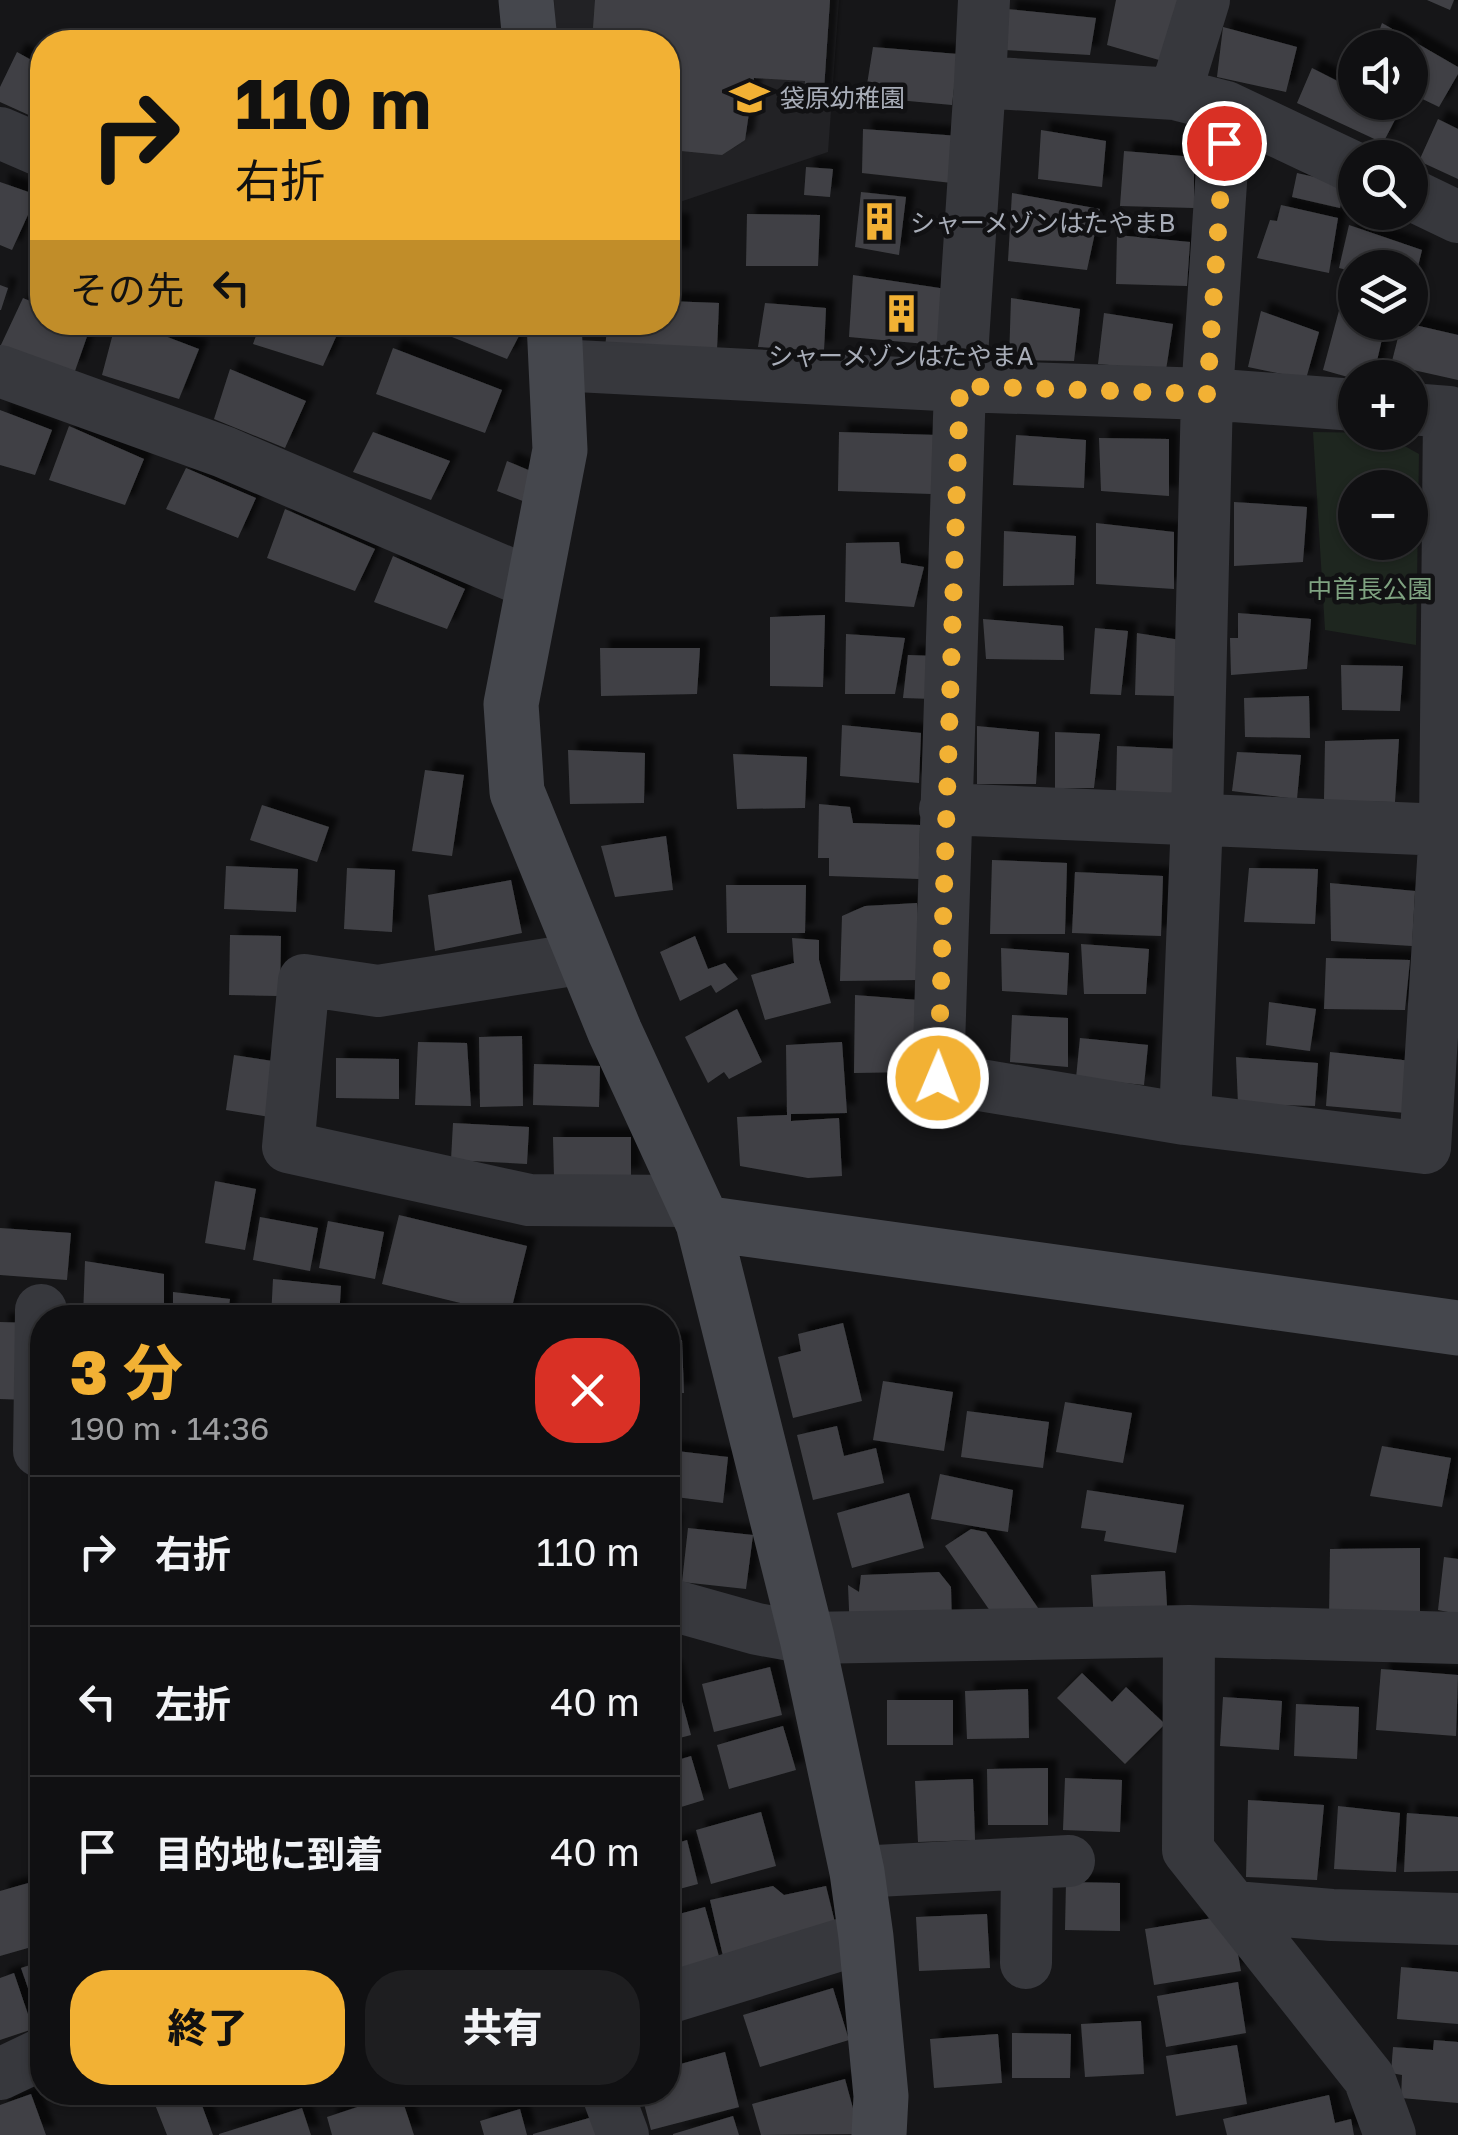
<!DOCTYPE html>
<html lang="ja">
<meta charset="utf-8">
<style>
:root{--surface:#101012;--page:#1e1e20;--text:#f1f3f6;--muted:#9c9d9f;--line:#303032;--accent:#f2b134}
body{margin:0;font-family:"Golos Text","Noto Sans JP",sans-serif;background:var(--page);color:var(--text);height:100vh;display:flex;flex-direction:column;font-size:38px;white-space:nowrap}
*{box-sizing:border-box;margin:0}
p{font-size:32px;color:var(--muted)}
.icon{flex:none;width:55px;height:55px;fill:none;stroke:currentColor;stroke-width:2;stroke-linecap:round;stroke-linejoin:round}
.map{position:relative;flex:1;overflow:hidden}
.sheet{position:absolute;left:30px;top:1305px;width:650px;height:800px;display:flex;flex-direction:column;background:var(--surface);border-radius:40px;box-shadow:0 2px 8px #0004,0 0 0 2px var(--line)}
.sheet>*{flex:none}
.hud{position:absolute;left:30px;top:30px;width:650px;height:305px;border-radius:40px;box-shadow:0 2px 8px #0004,0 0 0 2px var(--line);background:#f2b134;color:#111;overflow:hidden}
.tools{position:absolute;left:1338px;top:30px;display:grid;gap:20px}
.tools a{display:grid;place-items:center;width:90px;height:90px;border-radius:50%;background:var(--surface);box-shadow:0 2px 8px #0004,0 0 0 2px var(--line);font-size:50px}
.pin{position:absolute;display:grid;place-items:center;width:85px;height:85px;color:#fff;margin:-42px;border:5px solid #fff;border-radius:50%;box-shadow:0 2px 10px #0007}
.me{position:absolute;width:110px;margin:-55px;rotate:1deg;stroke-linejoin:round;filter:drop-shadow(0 0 8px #0008)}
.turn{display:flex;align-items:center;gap:35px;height:210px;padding:0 40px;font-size:45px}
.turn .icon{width:130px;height:130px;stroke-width:2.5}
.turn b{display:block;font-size:70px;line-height:85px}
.then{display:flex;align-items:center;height:95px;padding:0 40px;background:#0003;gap:20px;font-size:38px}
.round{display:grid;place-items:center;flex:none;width:105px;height:105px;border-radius:40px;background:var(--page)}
.head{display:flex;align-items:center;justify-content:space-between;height:170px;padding:0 40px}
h1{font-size:60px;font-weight:800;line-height:75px;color:var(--accent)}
.button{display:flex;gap:20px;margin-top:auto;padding:20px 40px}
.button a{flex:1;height:115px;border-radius:40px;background:var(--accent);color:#111;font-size:40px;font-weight:800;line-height:115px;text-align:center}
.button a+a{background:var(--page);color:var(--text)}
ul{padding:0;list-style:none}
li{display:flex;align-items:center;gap:30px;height:150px;padding:0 40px;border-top:2px solid var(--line)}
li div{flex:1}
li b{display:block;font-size:38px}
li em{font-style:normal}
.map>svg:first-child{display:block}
.built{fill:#222225}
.green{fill:#1e261f;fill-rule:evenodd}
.building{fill:#404145;filter:url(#shadow)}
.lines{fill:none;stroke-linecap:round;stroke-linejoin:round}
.street{stroke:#37383d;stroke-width:52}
.secondary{stroke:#45474d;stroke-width:55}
.route{stroke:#f2b134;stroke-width:18;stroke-dasharray:0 32.4}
.labels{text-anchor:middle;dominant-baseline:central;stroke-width:9;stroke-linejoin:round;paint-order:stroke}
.poi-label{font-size:25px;fill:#a8adb8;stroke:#111113;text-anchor:start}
.park-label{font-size:25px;fill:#7fa381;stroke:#111113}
</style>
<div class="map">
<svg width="1458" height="2135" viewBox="0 0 1458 2135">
<defs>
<filter id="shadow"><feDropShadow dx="9" dy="-9" stdDeviation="2.5" flood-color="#0009"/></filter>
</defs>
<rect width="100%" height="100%" fill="#161618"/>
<path class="built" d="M 554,0 L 839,0 L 828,152 L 668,206 L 668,42 L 556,42 Z"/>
<path class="green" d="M 1313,432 L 1381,433 L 1419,454 L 1416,645 L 1325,630 ZM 1355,488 L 1410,488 L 1410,542 L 1355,542 Z"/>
<path class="building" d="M 595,0 L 830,0 L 823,105 L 804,104 L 805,81 L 754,78 L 745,140 L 722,155 L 671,150 L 668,147 L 668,42 L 592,42 Z
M 1116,0 L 1186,0 L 1166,62 L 1107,45 Z
M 1427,0 L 1454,0 L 1450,10 Z
M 1007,9 L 1096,18 L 1090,55 L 1004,50 Z
M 1382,23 L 1458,67 L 1458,74 L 1439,107 L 1410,93 L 1410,48 L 1373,48 Z
M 1223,27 L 1297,47 L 1286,92 L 1217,77 Z
M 873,47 L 958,54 L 952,105 L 865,97 Z
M 17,52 L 42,66 L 42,121 L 0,102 L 0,87 Z
M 1312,68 L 1355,90 L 1355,102 L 1380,102 L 1399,112 L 1383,143 L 1297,103 Z
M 1438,119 L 1458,129 L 1458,179 L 1419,161 Z
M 863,129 L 959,136 L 952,183 L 862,173 Z
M 1041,130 L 1106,141 L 1102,187 L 1038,179 Z
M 1124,151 L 1194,157 L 1194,208 L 1120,206 Z
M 806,167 L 833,169 L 830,197 L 804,195 Z
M 1297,173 L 1345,184 L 1340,208 L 1292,197 Z
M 0,182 L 37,195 L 12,250 L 0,245 Z
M 861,192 L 906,197 L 899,255 L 855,247 Z
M 1012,193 L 1100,209 L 1087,270 L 1008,261 Z
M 1281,205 L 1338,218 L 1329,273 L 1257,258 L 1270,220 L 1277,221 Z
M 747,214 L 820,215 L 818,266 L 746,266 Z
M 668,221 L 681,223 L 681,257 L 668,257 Z
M 1349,225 L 1422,250 L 1413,287 L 1410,286 L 1410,268 L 1355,268 L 1355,272 L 1339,268 Z
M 1117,235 L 1190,242 L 1187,286 L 1116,284 Z
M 853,275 L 953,290 L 948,346 L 849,337 Z
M 0,285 L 8,288 L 1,310 L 0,310 Z
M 23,298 L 42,306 L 42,322 L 91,325 L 75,371 L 0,347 Z
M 1011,298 L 1080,309 L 1074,361 L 1009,360 Z
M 668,301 L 719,303 L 717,350 L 604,355 L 608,322 L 668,322 Z
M 765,303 L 826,308 L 824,351 L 758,347 Z
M 1341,303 L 1355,307 L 1355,322 L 1386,322 L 1373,378 L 1355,379 L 1323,370 Z
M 1261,311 L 1319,332 L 1306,379 L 1248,367 Z
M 1104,313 L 1173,324 L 1166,370 L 1098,364 Z
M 116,322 L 128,322 L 199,349 L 179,399 L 102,375 Z
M 204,322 L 231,322 L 228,331 Z
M 261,322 L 328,322 L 340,328 L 323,366 L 253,344 Z
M 447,322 L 503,322 L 522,330 L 507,359 L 442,333 Z
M 1402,322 L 1458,335 L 1458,380 L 1391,365 Z
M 393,348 L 502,390 L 485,433 L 376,394 Z
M 230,369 L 306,401 L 285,448 L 214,419 Z
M 0,410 L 52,430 L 35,475 L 0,465 Z
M 69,426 L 144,459 L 125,505 L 49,480 Z
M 373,432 L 450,461 L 431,500 L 353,472 Z
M 839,432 L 937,435 L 932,494 L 838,491 Z
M 1016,435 L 1086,440 L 1084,488 L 1013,485 Z
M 1099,438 L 1169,439 L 1169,496 L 1101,491 Z
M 507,461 L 545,477 L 533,505 L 497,491 Z
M 186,468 L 256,498 L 238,538 L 166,509 Z
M 1234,502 L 1307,507 L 1303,562 L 1234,566 Z
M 285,509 L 375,549 L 355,591 L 267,558 Z
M 1096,523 L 1174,532 L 1174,589 L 1096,584 Z
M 1004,531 L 1076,536 L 1074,585 L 1003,586 Z
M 899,542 L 901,563 L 924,567 L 914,607 L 845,602 L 846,543 Z
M 393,556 L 465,589 L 447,629 L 374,602 Z
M 1238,613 L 1311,619 L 1307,669 L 1231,675 L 1230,638 L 1238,638 Z
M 825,615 L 823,687 L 770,686 L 770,617 Z
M 983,619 L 1063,626 L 1064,660 L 986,659 Z
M 1095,628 L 1128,631 L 1121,695 L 1090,694 Z
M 1137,633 L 1180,640 L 1177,696 L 1135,695 Z
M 846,634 L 905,638 L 895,694 L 845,694 Z
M 600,648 L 700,648 L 697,694 L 601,696 Z
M 908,655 L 936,656 L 933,699 L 903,698 Z
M 1341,665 L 1403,666 L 1400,711 L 1342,710 Z
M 1309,696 L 1310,738 L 1245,737 L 1244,698 Z
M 842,725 L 921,733 L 919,783 L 840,776 Z
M 977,726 L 1039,732 L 1036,784 L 977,784 Z
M 1055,732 L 1100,734 L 1094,788 L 1055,788 Z
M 1399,739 L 1395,802 L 1324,801 L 1325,741 Z
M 1117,746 L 1178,749 L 1172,800 L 1116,793 Z
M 568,750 L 645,753 L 644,803 L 570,804 Z
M 1237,752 L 1301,755 L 1297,799 L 1232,791 Z
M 733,754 L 807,757 L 805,808 L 737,809 Z
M 425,770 L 464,775 L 452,856 L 412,851 Z
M 819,804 L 850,807 L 853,823 L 920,825 L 919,879 L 829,876 L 829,858 L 818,858 Z
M 262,805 L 329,827 L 317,862 L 250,840 Z
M 666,836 L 673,890 L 615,897 L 601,846 Z
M 992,860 L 1067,863 L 1065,934 L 990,934 Z
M 226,866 L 298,869 L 296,912 L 224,909 Z
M 347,868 L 395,870 L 392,932 L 344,929 Z
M 1249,868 L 1318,869 L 1315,924 L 1244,922 Z
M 1075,872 L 1163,876 L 1161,936 L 1072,933 Z
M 511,880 L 522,933 L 435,951 L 428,895 Z
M 1330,883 L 1415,891 L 1412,946 L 1331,941 Z
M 726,885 L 806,885 L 805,933 L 727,933 Z
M 917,903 L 922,980 L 840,981 L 842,916 L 865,906 Z
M 230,935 L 281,936 L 280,996 L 229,995 Z
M 695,936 L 708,969 L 725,963 L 738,979 L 716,993 L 711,985 L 680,1001 L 660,952 Z
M 792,938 L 819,940 L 819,960 L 831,1003 L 765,1020 L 751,975 L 794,963 Z
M 1081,944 L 1149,949 L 1146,994 L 1084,994 Z
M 1001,948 L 1069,953 L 1067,995 L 1002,991 Z
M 1326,958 L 1410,960 L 1405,1010 L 1324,1009 Z
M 855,995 L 918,1000 L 914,1072 L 854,1073 Z
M 1269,1002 L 1316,1009 L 1310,1051 L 1266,1045 Z
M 737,1009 L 762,1062 L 729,1079 L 724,1072 L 708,1083 L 685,1037 Z
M 1012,1015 L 1068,1018 L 1068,1067 L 1010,1062 Z
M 522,1036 L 523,1106 L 480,1107 L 479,1037 Z
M 1080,1038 L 1148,1045 L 1144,1085 L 1076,1078 Z
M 418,1042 L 467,1043 L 471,1106 L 415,1105 Z
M 842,1042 L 847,1113 L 791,1114 L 791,1121 L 839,1118 L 842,1176 L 808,1178 L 740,1166 L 737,1117 L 787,1115 L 786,1045 Z
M 1330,1052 L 1412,1061 L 1406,1113 L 1326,1106 Z
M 234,1055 L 285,1063 L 276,1118 L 226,1110 Z
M 1236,1057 L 1318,1063 L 1315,1106 L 1238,1104 Z
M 336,1058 L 399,1059 L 399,1099 L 336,1098 Z
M 534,1064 L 600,1066 L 599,1107 L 533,1105 Z
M 453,1123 L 529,1127 L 527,1164 L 451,1160 Z
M 553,1137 L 631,1137 L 631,1177 L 554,1177 Z
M 215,1181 L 256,1189 L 245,1250 L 205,1243 Z
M 399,1215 L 527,1246 L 510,1315 L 382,1284 Z
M 260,1217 L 318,1228 L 310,1271 L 253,1260 Z
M 328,1221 L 384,1232 L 375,1279 L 319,1268 Z
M 0,1228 L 71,1233 L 67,1280 L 0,1275 Z
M 85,1261 L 164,1274 L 164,1318 L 83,1318 Z
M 273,1279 L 341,1286 L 339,1318 L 271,1318 Z
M 173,1292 L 230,1299 L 227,1318 L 173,1318 Z
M 0,1322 L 30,1323 L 28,1400 L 0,1399 Z
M 843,1323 L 862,1401 L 793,1418 L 778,1357 L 801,1351 L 798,1334 Z
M 668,1340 L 682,1340 L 684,1393 L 668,1393 Z
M 883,1381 L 953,1392 L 944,1451 L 873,1440 Z
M 1065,1402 L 1132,1413 L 1123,1463 L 1056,1452 Z
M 967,1411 L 1049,1422 L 1043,1468 L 961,1457 Z
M 837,1426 L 844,1456 L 876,1448 L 884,1483 L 813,1500 L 797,1435 Z
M 1382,1446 L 1451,1458 L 1442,1507 L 1370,1496 Z
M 668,1450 L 728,1457 L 723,1503 L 668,1496 Z
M 940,1474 L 1013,1490 L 1008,1532 L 931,1519 Z
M 1087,1490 L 1184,1505 L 1176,1553 L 1104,1541 L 1106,1531 L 1081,1528 Z
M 909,1493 L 924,1548 L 852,1568 L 837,1513 Z
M 668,1521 L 675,1523 L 669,1549 L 668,1549 Z
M 688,1528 L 753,1535 L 746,1589 L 682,1582 Z
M 971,1529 L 986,1532 L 1038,1608 L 1004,1631 L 945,1546 Z
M 1420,1548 L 1420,1619 L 1329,1618 L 1330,1549 Z
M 1444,1557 L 1458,1559 L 1458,1614 L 1438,1610 Z
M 1165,1571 L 1168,1624 L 1094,1620 L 1091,1575 Z
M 939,1572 L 951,1587 L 952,1629 L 850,1633 L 848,1585 L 859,1592 L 861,1575 Z
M 770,1667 L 782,1715 L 714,1732 L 702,1684 Z
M 673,1669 L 691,1735 L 668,1741 L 668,1670 Z
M 1381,1669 L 1458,1675 L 1456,1736 L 1376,1730 Z
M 1082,1673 L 1112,1702 L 1126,1687 L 1165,1724 L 1125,1764 L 1057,1698 Z
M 1028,1689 L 1029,1738 L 967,1739 L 965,1691 Z
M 1223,1697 L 1282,1701 L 1279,1750 L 1220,1746 Z
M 887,1700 L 953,1700 L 953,1745 L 887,1745 Z
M 1296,1704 L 1359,1707 L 1357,1759 L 1294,1756 Z
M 783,1726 L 796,1770 L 729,1789 L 717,1745 Z
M 691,1756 L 704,1800 L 668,1811 L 668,1763 Z
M 1048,1768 L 1048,1825 L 988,1825 L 987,1769 Z
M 1065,1778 L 1122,1780 L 1120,1832 L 1063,1830 Z
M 973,1779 L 975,1840 L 918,1842 L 915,1781 Z
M 1248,1800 L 1324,1805 L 1317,1880 L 1246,1877 Z
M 1338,1806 L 1400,1813 L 1396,1872 L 1334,1869 Z
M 761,1812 L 776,1866 L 711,1884 L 696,1830 Z
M 1407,1813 L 1458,1817 L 1458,1871 L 1404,1872 Z
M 687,1840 L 698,1884 L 668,1892 L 668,1846 Z
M 39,1880 L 42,1893 L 42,1944 L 0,1956 L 0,1891 Z
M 1066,1882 L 1120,1883 L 1120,1931 L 1065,1930 Z
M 773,1886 L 784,1895 L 826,1886 L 840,1943 L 726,1969 L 710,1900 Z
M 705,1907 L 720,1960 L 668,1975 L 668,1917 Z
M 987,1914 L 990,1968 L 919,1971 L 916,1917 Z
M 1231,1915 L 1241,1971 L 1154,1985 L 1145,1929 Z
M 42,1961 L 42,2012 L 37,2014 L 21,1968 Z
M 1401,1967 L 1458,1972 L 1458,2024 L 1397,2019 Z
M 14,1973 L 33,2029 L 0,2040 L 0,1978 Z
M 1238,1982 L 1246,2033 L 1166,2047 L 1157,1996 Z
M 833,1988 L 849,2040 L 760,2067 L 743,2015 Z
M 1141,2021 L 1144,2074 L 1085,2077 L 1081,2024 Z
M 1012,2033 L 1071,2034 L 1070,2078 L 1012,2078 Z
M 998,2034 L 1002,2083 L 934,2088 L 930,2039 Z
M 1434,2040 L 1458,2042 L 1458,2103 L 1401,2098 L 1402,2075 L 1391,2073 L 1393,2047 L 1433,2050 Z
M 1237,2045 L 1247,2104 L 1176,2116 L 1166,2056 Z
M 668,2052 L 673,2066 L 725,2052 L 739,2107 L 651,2130 L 641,2092 L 668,2092 Z
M 845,2079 L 860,2134 L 761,2135 L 752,2104 Z
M 150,2092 L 197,2092 L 213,2135 L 167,2135 Z
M 400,2093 L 414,2135 L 332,2135 L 327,2117 Z
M 31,2094 L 46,2135 L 0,2135 L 0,2105 Z
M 1329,2095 L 1335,2123 L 1351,2119 L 1354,2135 L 1227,2135 L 1223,2119 Z
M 302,2108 L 311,2135 L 219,2135 L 219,2134 Z
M 520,2109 L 527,2135 L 484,2135 L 480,2121 Z
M 603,2114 L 609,2135 L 533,2135 L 533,2134 Z
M 733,2116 L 739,2135 L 673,2135 L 673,2134 Z"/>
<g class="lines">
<path class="street" d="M 980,82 L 984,0
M 1175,94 L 1204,0
M 0,133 L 42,151
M 1355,168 L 1226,107 L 1175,94 L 980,82 L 960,386 L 938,1078 L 1185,1119 L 1425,1148 L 1445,830
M 1410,194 L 1458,217
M 557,365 L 960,386 L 1207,394 L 1355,405
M 0,371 L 224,452 L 533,584
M 945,809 L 1445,830 L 1449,412 L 1410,409
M 585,958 L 378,991 L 304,980 L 288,1147 L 529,1200 L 692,1201
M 1185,1119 L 1197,819 L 1207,394 L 1226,107
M 39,1451 L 41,1310
M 668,1604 L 757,1629 L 807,1638 L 1189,1631 L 1458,1638
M 1189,1631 L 1188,1850 L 1369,2078 L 1390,2135
M 857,1872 L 1069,1861
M 1235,1907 L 1332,1915 L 1458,1919
M 1026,1963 L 1027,1864
M 668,1998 L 866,1937
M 0,2074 L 42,2054
M 607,2092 L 623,2135"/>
<path class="secondary" d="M 526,0 L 530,42
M 554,322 L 560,450 L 511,704 L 517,792 L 615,1032 L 703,1223 L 807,1638 L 857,1872 L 866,1937 L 881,2096 L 879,2135
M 703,1223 L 1458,1328"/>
</g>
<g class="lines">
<path class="route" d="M 938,1078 L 960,386 L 1207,394 L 1224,143"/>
</g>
<defs>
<symbol id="school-bare" viewBox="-9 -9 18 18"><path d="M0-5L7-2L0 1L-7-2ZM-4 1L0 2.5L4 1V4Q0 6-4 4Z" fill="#f2b134" stroke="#111113" stroke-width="2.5" paint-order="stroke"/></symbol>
<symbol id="building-bare" viewBox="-9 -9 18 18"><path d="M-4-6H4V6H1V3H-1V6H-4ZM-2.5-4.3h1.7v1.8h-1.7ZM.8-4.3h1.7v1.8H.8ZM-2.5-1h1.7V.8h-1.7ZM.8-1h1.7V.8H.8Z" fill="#f2b134" stroke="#111113" stroke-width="2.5" paint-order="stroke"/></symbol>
</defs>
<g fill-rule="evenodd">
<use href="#school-bare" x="722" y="70" width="55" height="55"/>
<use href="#building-bare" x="852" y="194" width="55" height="55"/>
<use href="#building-bare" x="874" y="286" width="55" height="55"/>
</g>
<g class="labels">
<g class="poi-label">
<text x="780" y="97">袋原幼稚園</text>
<text x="910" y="222">シャーメゾンはたやまB</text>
<text x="901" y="355" text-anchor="middle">シャーメゾンはたやまA</text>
</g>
<g class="park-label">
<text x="1370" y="588">中首長公園</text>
</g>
</g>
</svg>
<div class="tools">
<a><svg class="icon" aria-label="sound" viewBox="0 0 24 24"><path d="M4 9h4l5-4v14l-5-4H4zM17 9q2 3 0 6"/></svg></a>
<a><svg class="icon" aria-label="search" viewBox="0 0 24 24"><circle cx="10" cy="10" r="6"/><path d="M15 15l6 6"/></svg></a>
<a><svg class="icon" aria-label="layers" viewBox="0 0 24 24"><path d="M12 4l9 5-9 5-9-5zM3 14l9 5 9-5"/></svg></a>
<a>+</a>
<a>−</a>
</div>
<div class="pin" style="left:1224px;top:143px;background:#d93025"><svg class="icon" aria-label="arrive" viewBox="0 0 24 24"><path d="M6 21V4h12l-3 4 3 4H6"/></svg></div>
<svg class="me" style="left:938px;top:1078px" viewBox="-20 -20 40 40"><circle r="17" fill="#f2b134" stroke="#fff" stroke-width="3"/><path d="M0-11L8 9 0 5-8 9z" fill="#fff"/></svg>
<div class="hud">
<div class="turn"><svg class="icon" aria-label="right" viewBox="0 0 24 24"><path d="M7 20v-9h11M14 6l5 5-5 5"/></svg><div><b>110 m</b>右折</div></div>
<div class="then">その先<svg class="icon" aria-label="left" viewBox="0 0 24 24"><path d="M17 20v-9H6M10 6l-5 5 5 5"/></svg></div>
</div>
<section class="sheet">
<div class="head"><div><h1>3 分</h1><p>190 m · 14:36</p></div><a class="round" style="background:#d93025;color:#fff"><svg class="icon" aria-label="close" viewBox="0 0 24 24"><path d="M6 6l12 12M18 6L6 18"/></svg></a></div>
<ul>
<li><svg class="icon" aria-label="right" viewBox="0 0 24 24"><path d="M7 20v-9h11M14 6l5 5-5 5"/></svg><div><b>右折</b></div><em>110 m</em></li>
<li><svg class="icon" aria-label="left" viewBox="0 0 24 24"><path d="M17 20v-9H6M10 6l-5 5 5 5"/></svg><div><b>左折</b></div><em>40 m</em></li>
<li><svg class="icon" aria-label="arrive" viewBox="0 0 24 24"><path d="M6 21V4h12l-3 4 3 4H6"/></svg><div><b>目的地に到着</b></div><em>40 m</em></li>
</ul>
<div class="button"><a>終了</a><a>共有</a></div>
</section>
</div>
